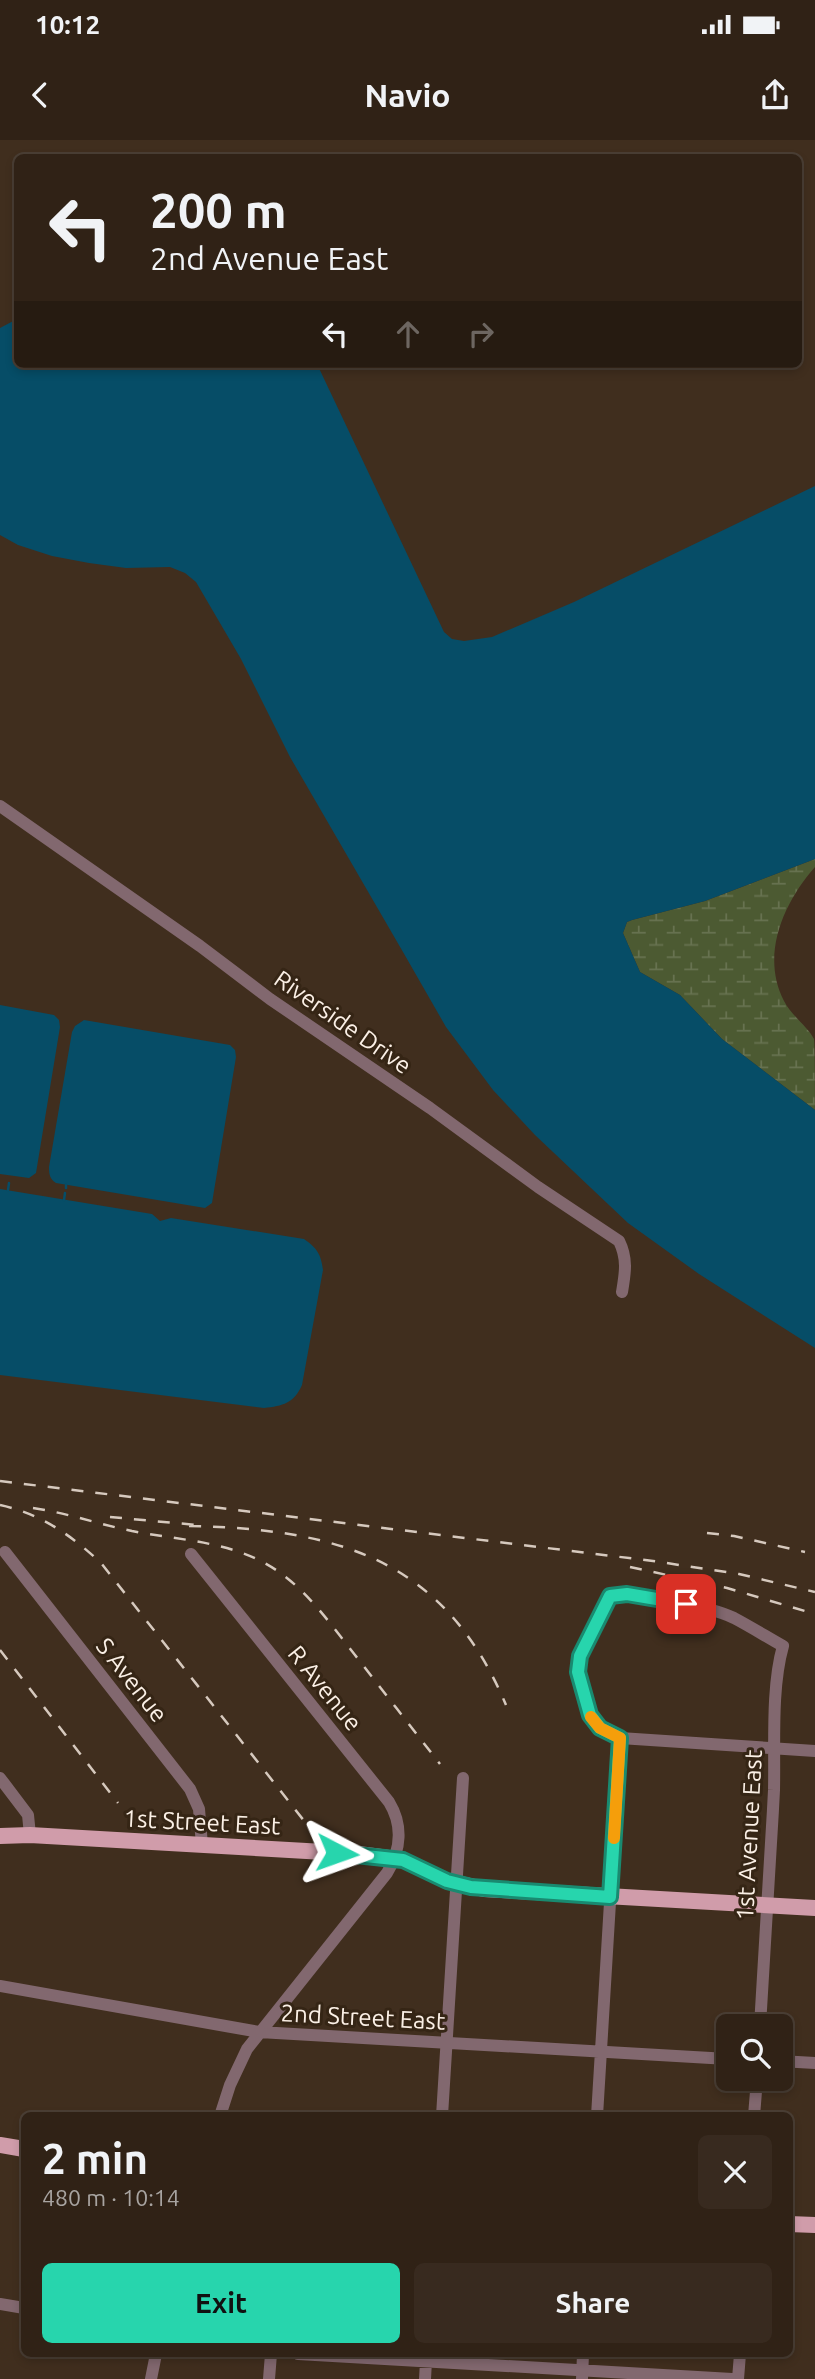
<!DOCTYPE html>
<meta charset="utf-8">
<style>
:root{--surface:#302216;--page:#382a1f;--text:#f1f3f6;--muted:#a8a4a1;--line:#4b3f35;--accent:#27d5ad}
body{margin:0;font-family:Ubuntu,sans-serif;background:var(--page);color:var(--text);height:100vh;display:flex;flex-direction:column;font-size:26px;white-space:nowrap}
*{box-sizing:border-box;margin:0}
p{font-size:23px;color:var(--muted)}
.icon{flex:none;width:38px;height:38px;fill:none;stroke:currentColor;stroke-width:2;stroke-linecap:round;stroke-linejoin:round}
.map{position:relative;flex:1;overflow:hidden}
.panel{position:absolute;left:21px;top:1972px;width:772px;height:245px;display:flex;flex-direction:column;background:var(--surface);border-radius:10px;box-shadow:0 4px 10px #0003,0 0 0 2px var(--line)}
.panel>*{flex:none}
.hud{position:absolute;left:14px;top:14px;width:788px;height:214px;border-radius:10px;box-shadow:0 4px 10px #0003,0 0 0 2px var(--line);background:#302216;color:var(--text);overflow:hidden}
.controls{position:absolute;left:716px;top:1874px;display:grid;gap:14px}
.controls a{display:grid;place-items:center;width:77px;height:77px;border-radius:10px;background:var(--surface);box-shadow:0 4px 10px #0003,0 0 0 2px var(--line);font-size:35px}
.pin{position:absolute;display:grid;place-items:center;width:60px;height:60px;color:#fff;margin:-30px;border-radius:14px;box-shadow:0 4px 10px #0006}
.me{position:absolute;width:77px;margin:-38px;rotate:94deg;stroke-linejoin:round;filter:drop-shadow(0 0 5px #0008)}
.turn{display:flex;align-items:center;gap:24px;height:147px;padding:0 21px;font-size:32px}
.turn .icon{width:91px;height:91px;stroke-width:2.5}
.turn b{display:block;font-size:49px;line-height:60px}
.lanes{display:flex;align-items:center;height:66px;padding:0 21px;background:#0003;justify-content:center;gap:35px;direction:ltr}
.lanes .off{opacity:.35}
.round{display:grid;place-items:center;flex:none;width:74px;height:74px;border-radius:10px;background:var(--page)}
.headline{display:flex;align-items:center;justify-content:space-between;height:119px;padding:0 21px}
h1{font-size:42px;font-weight:600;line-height:52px}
.primary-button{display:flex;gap:14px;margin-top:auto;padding:14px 21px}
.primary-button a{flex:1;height:80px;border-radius:10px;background:var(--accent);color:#111;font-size:28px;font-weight:600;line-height:80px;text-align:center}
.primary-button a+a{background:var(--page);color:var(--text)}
.status{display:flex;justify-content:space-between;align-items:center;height:49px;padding:0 35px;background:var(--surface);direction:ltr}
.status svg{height:19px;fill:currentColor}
header{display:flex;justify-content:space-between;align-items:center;height:91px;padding:0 21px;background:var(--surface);font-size:32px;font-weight:600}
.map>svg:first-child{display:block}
.wetland{fill:url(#wetland-marsh)}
.water{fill:#064d67}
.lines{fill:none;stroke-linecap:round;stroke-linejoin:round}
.stream{stroke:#064d67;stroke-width:2.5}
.minor{stroke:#82686f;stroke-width:12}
.major{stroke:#d09caa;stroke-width:16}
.rail{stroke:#d6c9be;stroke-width:2.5;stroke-dasharray:12 12;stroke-linecap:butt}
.route-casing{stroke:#198a70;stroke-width:18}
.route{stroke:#27d5ad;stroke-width:12}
.slow{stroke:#f59e0b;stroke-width:12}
.labels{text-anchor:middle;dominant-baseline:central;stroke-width:6;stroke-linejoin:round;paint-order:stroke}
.street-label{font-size:24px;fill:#fbf0e6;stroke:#352515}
</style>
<div class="status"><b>10:12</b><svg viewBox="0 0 49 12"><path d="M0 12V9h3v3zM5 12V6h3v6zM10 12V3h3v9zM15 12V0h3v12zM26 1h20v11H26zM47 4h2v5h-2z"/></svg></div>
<header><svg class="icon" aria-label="back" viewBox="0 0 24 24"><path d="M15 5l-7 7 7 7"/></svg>Navio<svg class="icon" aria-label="share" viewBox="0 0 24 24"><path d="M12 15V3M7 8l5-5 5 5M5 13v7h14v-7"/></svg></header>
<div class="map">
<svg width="815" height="2239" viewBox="0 0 815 2239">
<defs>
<pattern id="wetland-marsh" width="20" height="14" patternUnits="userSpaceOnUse" patternTransform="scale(1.75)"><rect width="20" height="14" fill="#4c5a32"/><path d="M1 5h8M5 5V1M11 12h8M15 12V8" fill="none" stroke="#677250"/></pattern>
</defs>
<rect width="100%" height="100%" fill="#402e1e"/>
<path class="wetland" d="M 815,719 L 815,727 C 784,762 760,815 784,861 C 791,875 808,887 814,899 C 815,908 815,957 815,970 L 722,899 L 680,855 L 640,832 L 623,793 L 627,782 L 632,780 L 705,761 Z"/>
<path class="water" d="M 17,179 L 18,224 L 317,224 L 444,492 L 452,499 L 464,501 L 492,497 L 574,462 L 815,346 L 815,719 L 705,761 L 632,780 L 627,782 L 623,793 L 640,832 L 680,855 L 722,899 L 815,970 L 815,1208 L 699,1134 L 628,1083 L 535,995 L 493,950 L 446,887 L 403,812 L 290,617 L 241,519 L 196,442 L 185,433 L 170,427 L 126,428 L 89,423 L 52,416 L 18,405 L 0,395 L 0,188 Z
M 0,865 L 54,875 L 59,880 L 60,887 L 36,1033 L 29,1038 L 0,1034 Z
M 84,880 L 230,905 L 235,910 L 236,917 L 212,1063 L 205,1068 L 56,1043 C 50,1039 49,1035 49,1027 L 72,892 L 75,886 Z
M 0,1049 L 152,1074 L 160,1081 L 171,1078 L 304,1099 C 317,1108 321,1114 323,1130 L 302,1245 C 294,1263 283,1266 264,1268 L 0,1235 Z"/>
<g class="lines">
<path class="stream" d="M 66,1048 L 66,1045
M 8,1050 L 9,1043
M 64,1060 L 65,1053"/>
<path class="minor" d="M 0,666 L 200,806 L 270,859 L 430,968 L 538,1047 L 619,1101 C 628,1119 625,1134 622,1152
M 5,1412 L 190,1649 L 199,1669 L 202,1705
M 191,1414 L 389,1662 C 403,1685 401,1710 387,1733 L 247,1909 L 230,1945 L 220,1976
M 0,1638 L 28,1675 L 30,1695
M 0,1846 L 259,1892 L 728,1919
M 760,1886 C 764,1808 770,1729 774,1650 C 775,1606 771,1548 783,1506 C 767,1497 751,1487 734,1478 C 709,1466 638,1453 610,1456 L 580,1516 L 578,1532 L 590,1575 L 600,1588 L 620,1598 L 815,1611
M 780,1921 L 815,1923
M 442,1976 L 463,1638
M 597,1976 L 620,1598
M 754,1976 L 757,1939
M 0,2164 L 24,2168
M 298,2214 L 732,2239
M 151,2239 L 156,2214
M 269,2239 L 271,2214
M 425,2239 L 426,2221
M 582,2239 L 583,2214
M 738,2239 L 740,2214"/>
<path class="major" d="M 0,1696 L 30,1695 L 359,1714 L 403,1720 L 447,1741 L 484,1749 L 815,1768
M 0,2005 L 24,2009
M 789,2084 L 815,2085"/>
<path class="rail" d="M 0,1341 L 653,1421 L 739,1434 L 815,1452
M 0,1365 C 41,1374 71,1395 101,1423 L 305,1682
M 33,1368 C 67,1373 98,1384 132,1391 C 183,1401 235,1401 279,1432 C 310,1454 332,1486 355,1515 C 383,1551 412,1588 440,1624
M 110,1377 L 197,1385
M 189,1386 C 337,1389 444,1418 506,1565
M 707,1393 L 734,1396 L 805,1412
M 630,1427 L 727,1448 L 815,1474
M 0,1510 L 118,1663"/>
</g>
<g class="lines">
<defs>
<path id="route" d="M 337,1713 L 403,1720 L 447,1741 L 471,1747 L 610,1757 L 620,1598 L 600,1588 L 590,1575 L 578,1532 L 580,1516 L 610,1456 L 627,1454 L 686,1464"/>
</defs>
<use href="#route" class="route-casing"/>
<use href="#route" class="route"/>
<path class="slow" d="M 591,1577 L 600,1588 L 620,1598 L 614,1698"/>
</g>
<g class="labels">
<g class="street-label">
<text transform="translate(343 882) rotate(35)">Riverside Drive</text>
<text transform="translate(132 1540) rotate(52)">S Avenue</text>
<text transform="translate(325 1548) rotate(51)">R Avenue</text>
<text transform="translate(202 1682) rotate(3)">1st Street East</text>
<text transform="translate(749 1695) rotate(-87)">1st Avenue East</text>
<text transform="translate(363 1877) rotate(3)">2nd Street East</text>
</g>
</g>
</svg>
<div class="controls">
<a><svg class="icon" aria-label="search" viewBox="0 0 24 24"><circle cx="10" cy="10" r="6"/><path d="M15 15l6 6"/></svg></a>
</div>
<div class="pin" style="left:686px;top:1464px;background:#d93025"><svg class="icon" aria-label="arrive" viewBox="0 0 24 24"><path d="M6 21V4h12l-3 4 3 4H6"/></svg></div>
<svg class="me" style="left:337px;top:1713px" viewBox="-20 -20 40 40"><path d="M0-17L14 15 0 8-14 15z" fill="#27d5ad" stroke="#fff" stroke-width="4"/></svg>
<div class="hud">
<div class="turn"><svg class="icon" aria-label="left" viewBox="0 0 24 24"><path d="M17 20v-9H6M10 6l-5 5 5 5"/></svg><div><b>200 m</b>2nd Avenue East</div></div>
<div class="lanes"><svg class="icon" aria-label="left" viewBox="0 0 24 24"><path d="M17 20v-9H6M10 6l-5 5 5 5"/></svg><svg class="icon off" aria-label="ahead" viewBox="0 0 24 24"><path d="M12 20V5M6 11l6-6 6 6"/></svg><svg class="icon off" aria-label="right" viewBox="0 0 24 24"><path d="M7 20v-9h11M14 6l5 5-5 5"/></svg></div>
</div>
<section class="panel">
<div class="headline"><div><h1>2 min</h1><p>480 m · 10:14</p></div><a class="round"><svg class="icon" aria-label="close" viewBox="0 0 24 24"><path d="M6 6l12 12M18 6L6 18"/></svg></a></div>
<div class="primary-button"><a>Exit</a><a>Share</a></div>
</section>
</div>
